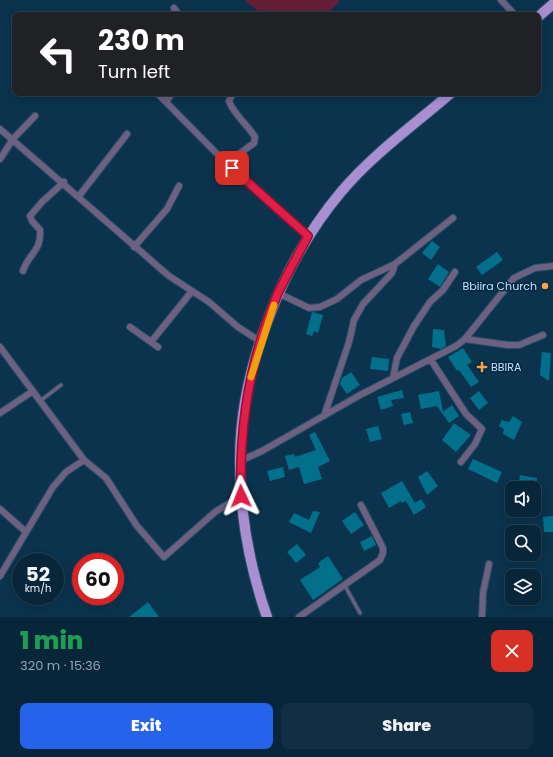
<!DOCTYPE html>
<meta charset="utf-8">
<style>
:root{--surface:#08263a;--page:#112e42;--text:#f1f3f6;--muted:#98a5af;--line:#294354;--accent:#2563eb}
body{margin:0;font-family:Poppins,sans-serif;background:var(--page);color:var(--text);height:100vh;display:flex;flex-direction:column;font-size:15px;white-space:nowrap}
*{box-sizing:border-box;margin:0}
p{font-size:13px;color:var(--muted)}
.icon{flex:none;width:22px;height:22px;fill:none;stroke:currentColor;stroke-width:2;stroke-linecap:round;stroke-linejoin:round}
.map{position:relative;height:617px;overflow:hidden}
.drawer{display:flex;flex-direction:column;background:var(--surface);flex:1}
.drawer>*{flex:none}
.banner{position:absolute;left:12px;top:12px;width:529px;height:84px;border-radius:8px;box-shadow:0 2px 10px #0003,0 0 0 1px var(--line);background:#202124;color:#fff;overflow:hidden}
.buttons{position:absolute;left:505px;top:481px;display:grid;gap:8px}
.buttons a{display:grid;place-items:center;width:36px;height:36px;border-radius:8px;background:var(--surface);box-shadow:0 2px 10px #0003,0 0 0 1px var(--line);font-size:20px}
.speed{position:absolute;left:12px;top:553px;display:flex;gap:8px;font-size:20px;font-weight:700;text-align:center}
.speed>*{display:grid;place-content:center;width:52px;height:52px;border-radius:50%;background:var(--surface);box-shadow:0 2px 10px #0003,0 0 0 1px var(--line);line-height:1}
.speed small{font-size:10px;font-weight:400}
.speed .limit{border:6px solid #d22;background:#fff;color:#111}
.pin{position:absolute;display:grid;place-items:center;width:34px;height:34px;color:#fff;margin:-17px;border-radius:8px;box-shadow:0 2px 6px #0006}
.me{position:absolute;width:44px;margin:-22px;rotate:358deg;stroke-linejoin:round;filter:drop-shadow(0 0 3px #0008)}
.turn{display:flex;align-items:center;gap:14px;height:84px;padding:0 20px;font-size:18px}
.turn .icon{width:52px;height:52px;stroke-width:2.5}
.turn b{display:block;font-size:28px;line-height:34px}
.round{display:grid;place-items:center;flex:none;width:42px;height:42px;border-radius:8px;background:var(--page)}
.headline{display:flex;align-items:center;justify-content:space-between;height:68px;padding:0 20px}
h1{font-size:24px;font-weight:800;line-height:30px;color:#1e9e55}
.primary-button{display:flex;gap:8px;margin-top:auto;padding:8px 20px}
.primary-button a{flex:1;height:46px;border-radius:8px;background:var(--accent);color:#fff;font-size:16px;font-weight:800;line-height:46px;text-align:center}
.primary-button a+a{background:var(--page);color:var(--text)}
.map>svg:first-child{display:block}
.green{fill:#641f37}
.building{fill:#02708b}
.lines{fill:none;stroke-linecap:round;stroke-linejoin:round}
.lane-casing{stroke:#294f69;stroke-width:5}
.street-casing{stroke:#294f69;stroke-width:8}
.primary-casing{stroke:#294f69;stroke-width:12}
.lane{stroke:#6d6080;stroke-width:3}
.street{stroke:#6d6080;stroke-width:6}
.primary{stroke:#a98ed0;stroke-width:10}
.route-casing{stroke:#92132f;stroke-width:10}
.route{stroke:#e11d48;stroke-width:7}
.slow{stroke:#f59e0b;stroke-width:7}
.poi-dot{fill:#f7a14a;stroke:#002943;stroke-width:1.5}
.labels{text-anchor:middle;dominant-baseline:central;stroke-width:3;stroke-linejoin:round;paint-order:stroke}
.poi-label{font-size:11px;fill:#c6e2f9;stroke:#002943;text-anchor:end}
</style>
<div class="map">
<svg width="553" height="617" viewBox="0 0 553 617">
<rect width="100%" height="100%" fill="#0b334e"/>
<path class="green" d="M 245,0 L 340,0 L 327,15 L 262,15 Z"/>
<path class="building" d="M 432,241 L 440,247 L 431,260 L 422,253 Z
M 497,252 L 503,260 L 482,275 L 476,267 Z
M 438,264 L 449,272 L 440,287 L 428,279 Z
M 312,312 L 323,315 L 318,333 L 314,331 L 312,336 L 306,334 Z
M 433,329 L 444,330 L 446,346 L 441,349 L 432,347 Z
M 463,348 L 472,362 L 467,365 L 479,382 L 471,387 L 459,370 L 457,371 L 448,357 Z
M 542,352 L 551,353 L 549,381 L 540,375 Z
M 372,357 L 389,359 L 388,371 L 370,369 Z
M 351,372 L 360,385 L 347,394 L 340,384 L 342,378 Z
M 402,390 L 404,398 L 391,400 L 393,406 L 381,410 L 377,397 Z
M 439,391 L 443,412 L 452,405 L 459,416 L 449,423 L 437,406 L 421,409 L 418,395 Z
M 479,391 L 488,403 L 479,410 L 470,398 Z
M 410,412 L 413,423 L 404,425 L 401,414 Z
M 513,416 L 522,422 L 514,440 L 503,434 L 504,429 L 499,426 L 502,420 L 509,422 Z
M 454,423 L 471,435 L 456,452 L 442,440 Z
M 378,426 L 382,439 L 370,442 L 366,429 Z
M 315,432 L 330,461 L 318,467 L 322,479 L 304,484 L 299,467 L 289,470 L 285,456 L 294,454 L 295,457 L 316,450 L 309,435 Z
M 473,459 L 502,472 L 497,483 L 468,469 Z
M 283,467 L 285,477 L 270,481 L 267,471 Z
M 427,471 L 438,486 L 427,495 L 418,477 Z
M 520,475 L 537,478 L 536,488 L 518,488 Z
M 402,481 L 415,503 L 421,499 L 426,507 L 414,515 L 406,501 L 402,503 L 401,501 L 389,508 L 381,493 Z
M 313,511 L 320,512 L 311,533 L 289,522 L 294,513 L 309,520 Z
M 355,512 L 364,525 L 351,534 L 342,521 Z
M 553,516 L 553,532 L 544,532 L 543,517 Z
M 372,536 L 376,545 L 364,551 L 360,542 Z
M 297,544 L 306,555 L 296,563 L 287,552 Z
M 328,556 L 343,579 L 313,600 L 300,580 L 320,567 L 318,563 Z
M 148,602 L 159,617 L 129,617 Z"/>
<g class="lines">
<defs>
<path id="lane" d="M 40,401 L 61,385
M 345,586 L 360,613"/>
<path id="street" d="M 501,0 L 515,15
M 174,8 L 179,15
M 157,93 L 231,168 L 308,237
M 166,102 L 172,93
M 0,129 L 169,276 L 209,302 L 238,327 L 261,342
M 0,159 L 13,139 L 35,116
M 227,163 L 254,143 L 255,137 C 247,124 234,115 229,101 L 233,93
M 79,196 L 127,134
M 134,247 L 167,209 L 179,186
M 23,271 C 28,254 42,251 40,230 L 32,221 L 30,216 L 42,202 L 64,182
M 278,293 L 309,308 L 320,307 L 337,299 L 361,280 L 395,264 L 453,218
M 130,327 L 158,347
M 465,339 L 508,345 L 519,345 L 543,335
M 151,342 L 192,291
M 0,347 L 84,460 L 106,478 L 137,526 L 164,557 L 215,512 L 241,496
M 431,360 L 466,414 L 482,429 L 475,444 L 461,462
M 393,378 L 397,358 L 414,326 L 430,302 L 443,290 L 455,272
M 0,413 L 33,391
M 324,416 L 349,342 L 354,320 L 363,304 L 392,273 L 395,264
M 240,461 L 262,451 L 360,395 L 456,346 L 465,339 L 514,278 L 535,268 L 553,266
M 0,509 L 26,532
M 0,576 L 53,487 L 66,472 L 84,460
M 299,617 L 380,560 L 383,553 L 383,548 L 361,505
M 482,617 L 483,593 L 489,564"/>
<path id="primary" d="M 538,17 L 553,4
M 267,617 C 250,568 240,515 240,463 C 239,371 282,262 341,192 C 372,155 414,125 451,93"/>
</defs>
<use href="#lane" class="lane-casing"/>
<use href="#street" class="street-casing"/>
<use href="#primary" class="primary-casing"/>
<use href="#lane" class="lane"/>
<use href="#street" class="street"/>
<use href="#primary" class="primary"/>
</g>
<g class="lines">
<defs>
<path id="route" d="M 232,168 L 308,236 C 298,255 287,274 278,293 C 250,357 239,426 241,496"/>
</defs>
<use href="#route" class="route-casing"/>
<use href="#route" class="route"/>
<path class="slow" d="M 251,377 L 274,305"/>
</g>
<g class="poi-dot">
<circle cx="545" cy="286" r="4"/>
<path d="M480 361h4v4h4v4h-4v4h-4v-4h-4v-4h4z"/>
</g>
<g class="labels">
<g class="poi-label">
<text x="537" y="286">Bbiira Church</text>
<text x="491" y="367" text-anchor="start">BBIRA</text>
</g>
</g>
</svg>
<div class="buttons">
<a><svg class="icon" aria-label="sound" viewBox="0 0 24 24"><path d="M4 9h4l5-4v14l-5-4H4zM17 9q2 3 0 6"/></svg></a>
<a><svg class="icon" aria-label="search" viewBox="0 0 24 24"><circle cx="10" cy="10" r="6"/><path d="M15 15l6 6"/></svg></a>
<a><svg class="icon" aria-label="layers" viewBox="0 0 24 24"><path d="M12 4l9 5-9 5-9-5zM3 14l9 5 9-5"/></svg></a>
</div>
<div class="speed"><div>52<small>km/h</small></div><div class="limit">60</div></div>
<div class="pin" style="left:232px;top:168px;background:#d93025"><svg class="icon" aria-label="arrive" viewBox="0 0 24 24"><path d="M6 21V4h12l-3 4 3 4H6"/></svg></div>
<svg class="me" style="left:241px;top:496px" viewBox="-20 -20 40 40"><path d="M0-17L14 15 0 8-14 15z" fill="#e11d48" stroke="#fff" stroke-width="4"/></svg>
<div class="banner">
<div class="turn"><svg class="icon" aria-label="left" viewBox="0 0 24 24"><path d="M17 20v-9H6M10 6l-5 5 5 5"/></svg><div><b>230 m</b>Turn left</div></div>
</div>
</div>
<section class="drawer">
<div class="headline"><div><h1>1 min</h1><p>320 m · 15:36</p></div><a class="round" style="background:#d93025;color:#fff"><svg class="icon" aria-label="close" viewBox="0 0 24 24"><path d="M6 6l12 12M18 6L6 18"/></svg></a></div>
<div class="primary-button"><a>Exit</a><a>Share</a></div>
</section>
